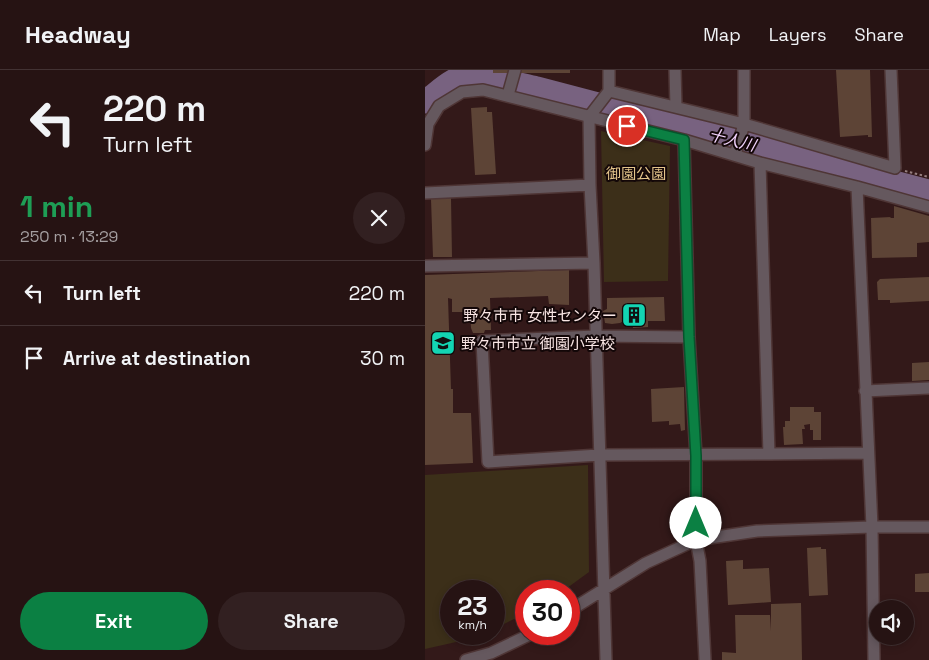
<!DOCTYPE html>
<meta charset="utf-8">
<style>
:root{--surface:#261313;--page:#322021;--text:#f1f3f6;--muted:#a49ea0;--line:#423233;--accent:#0b8043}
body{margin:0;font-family:"Space Grotesk","Noto Sans JP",sans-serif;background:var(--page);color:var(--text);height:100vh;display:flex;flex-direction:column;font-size:19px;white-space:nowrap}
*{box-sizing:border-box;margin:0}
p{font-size:16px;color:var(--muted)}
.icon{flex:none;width:28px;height:28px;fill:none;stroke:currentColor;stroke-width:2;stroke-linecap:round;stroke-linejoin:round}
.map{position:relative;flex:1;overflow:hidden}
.panel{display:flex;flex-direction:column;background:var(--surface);width:425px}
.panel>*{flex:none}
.banner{background:#261313;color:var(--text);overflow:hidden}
.controls{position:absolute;left:444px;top:530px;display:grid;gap:10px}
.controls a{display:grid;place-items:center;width:45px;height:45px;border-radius:50%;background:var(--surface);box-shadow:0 2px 8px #0003,0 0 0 1px var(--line);font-size:25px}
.speed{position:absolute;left:15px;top:510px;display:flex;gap:10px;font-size:25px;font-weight:700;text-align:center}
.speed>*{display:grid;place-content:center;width:65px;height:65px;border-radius:50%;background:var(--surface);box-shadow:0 2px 8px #0003,0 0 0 1px var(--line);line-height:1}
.speed small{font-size:12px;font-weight:400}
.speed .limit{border:8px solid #d22;background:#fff;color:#111}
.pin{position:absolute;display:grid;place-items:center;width:42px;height:42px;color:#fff;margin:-21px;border:2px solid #fff;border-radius:50%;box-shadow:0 1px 5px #0007}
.me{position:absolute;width:55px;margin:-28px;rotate:0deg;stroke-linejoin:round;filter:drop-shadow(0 0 4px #0008)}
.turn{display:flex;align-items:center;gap:18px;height:105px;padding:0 20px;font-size:22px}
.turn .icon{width:65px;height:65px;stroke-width:2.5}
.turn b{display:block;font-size:35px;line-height:42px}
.round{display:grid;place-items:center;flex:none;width:52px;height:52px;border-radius:26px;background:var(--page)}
.headline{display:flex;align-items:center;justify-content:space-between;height:85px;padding:0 20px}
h1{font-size:30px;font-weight:800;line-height:38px;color:#1e9e55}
.cta{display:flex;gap:10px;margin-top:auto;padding:10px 20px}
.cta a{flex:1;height:58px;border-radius:30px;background:var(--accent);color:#fff;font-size:20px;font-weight:800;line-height:58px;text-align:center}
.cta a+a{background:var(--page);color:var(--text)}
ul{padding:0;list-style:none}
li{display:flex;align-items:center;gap:15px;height:65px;padding:0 20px;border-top:1px solid var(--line)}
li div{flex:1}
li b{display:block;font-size:19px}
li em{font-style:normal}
header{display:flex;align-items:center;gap:30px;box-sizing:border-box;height:70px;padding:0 25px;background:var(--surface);border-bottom:1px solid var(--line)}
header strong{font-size:24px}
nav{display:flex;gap:28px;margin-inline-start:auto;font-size:18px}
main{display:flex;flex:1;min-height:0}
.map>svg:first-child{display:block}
.green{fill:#3c2f19}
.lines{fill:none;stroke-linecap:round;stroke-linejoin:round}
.river{stroke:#786280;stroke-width:21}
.building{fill:#5d4436}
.minor-casing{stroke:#4f3636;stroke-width:14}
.path{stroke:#978080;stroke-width:2;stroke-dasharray:2.5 2.5;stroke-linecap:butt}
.minor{stroke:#65585e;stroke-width:11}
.route-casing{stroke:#07532c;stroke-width:12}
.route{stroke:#0b8043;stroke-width:9}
.labels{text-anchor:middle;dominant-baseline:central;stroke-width:4;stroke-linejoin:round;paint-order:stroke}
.park-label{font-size:15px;fill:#e4c58b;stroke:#130708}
.poi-label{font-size:15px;fill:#f9e6e5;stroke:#130708;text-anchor:end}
.water-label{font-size:16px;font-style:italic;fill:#f3d4fe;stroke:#130708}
</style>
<header>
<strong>Headway</strong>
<nav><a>Map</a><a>Layers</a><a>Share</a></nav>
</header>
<main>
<section class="panel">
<div class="banner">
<div class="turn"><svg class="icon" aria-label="left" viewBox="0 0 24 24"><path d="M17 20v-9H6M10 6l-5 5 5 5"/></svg><div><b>220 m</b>Turn left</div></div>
</div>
<div class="headline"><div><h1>1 min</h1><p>250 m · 13:29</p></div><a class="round"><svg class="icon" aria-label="close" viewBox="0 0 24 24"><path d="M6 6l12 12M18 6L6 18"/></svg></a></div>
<ul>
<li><svg class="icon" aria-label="left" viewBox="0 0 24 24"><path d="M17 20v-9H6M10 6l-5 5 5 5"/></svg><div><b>Turn left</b></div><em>220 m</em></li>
<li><svg class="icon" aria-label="arrive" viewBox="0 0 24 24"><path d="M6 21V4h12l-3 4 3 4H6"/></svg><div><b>Arrive at destination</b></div><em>30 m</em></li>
</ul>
<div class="cta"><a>Exit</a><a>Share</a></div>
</section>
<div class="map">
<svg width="504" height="590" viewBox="0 0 504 590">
<rect width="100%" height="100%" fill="#331919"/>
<path class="green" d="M 176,61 L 245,76 L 243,211 L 179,212 Z
M 163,395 L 164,502 L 138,521 L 101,521 L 101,543 L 69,559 L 69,521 L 26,521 L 26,564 L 59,564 L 49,568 L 0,579 L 0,405 Z"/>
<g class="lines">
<path class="river" d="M 0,33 L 2,29 C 11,22 20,13 31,8 C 50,0 92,13 112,17 L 504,120"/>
</g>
<path class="building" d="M 68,0 L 145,0 L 145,3 L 68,3 Z
M 411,0 L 445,0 L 447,67 L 443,67 L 443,65 L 415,67 Z
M 62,37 L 62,42 L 67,42 L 71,104 L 50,105 L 46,38 Z
M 26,128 L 27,187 L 8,187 L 6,129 Z
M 469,136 L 504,146 L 504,172 L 492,173 L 492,187 L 447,188 L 446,148 L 466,147 L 465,148 L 469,148 Z
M 144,200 L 144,235 L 124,234 L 123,226 L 65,228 L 66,260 L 60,260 L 59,263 L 48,263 L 46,258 L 45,242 L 27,242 L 27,229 L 23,228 L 26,319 L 28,319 L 28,343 L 46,343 L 48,393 L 0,395 L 0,205 Z
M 504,207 L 504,231 L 465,233 L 465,230 L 453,230 L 452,212 L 455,209 Z
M 239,227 L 240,251 L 223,251 L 223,257 L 208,258 L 207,250 L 200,250 L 195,253 L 187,254 L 180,253 L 178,241 L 182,239 L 182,228 Z
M 504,292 L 504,310 L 487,311 L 487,293 Z
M 259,317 L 260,360 L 256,361 L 255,354 L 244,355 L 244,351 L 227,352 L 226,319 Z
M 365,337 L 389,337 L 389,342 L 396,342 L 396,370 L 388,370 L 388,360 L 385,360 L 385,354 L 379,355 L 380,359 L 377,359 L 378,374 L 359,375 L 358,357 L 360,357 L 360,351 L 365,351 Z
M 396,477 L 396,479 L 401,479 L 403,525 L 384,526 L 382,478 Z
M 318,490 L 318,499 L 344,498 L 346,532 L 303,535 L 301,491 Z
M 504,503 L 504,522 L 490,522 L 490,504 Z
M 376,533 L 377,590 L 297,590 L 297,582 L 311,583 L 310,545 L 345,545 L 346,561 L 346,534 Z"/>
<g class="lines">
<defs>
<path id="minor" d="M 184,0 L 184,21 L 319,54 L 470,98 L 466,0
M 250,0 L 251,37
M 83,25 L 90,0
M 259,70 L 264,267 L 271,386 L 271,470 L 275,491 L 280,590
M 0,75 L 3,54 L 14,36 L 37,22 L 58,20 L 259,70 L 335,93 L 432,117 L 504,137
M 310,85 L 319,54 L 319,0
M 335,93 L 344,384 L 442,383
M 432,117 L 447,457 L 449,590
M 0,123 L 165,115
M 0,196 L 169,193
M 264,267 L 171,266 L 57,271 L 63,392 L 174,385 L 344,384
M 440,321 L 504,318
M 144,541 L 221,493 L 271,470 L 332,461 L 447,457 L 504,457
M 41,590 L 66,583 L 106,564
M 181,590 L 169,193 L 165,115 L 164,47 L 184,21"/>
</defs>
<use href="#minor" class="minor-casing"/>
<path class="path" d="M 480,101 L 504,107"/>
<use href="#minor" class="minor"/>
</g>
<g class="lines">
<defs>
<path id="route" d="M 202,56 L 259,70 L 264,267 L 271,386 L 271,453"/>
</defs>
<use href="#route" class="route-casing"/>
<use href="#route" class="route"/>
</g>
<defs>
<symbol id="building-square" viewBox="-11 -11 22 22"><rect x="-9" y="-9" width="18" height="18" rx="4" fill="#13d5b3" stroke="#130708"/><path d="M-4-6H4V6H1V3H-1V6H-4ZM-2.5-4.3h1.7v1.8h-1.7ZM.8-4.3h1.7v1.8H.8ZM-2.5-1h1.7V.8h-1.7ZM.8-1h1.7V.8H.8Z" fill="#111"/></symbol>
<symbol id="school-square" viewBox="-11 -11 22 22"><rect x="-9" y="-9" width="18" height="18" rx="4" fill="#13d5b3" stroke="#130708"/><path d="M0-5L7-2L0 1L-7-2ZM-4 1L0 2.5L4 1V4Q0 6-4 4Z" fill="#111"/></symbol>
</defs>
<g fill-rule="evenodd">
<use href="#building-square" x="195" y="231" width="28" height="28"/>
<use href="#school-square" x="4" y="259" width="28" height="28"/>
</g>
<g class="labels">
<g class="park-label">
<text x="211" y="103">御園公園</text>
</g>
<g class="poi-label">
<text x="192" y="245">野々市市 女性センター</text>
<text x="36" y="273" text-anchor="start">野々市市立 御園小学校</text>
</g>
<g class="water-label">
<text transform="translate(307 70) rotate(14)">十人川</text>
</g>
</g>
</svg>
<div class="controls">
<a><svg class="icon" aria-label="sound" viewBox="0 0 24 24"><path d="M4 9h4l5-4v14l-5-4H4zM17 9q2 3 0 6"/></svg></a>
</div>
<div class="speed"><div>23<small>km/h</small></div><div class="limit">30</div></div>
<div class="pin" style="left:202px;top:56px;background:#d93025"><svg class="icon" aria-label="arrive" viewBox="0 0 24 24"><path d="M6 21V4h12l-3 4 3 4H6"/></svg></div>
<svg class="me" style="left:271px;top:453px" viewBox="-20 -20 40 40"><circle r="19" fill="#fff"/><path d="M0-13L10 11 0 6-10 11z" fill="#0b8043"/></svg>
</div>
</main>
